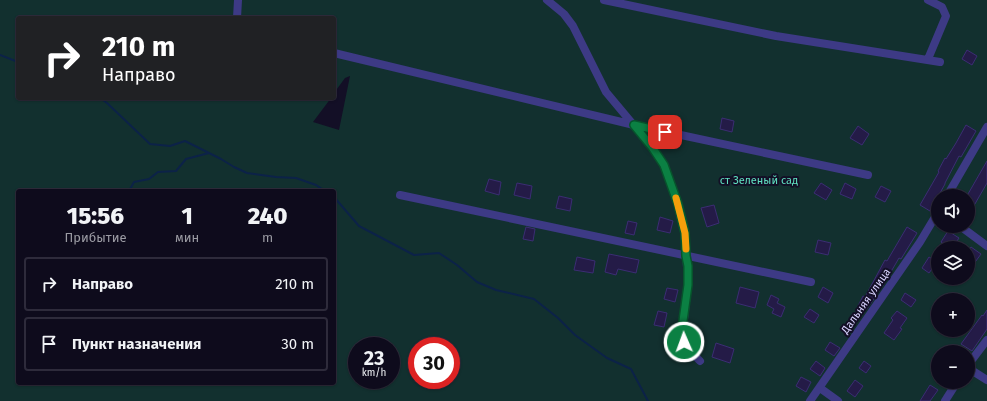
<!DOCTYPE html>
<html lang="ru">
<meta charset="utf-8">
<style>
:root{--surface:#0e0b1c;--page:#171425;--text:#f1f3f6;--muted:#9b9ba3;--line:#2e2b3b}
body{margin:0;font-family:"Fira Sans",sans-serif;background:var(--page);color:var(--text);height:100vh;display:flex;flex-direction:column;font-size:15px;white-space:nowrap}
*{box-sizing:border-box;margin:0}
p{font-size:13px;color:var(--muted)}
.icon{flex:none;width:22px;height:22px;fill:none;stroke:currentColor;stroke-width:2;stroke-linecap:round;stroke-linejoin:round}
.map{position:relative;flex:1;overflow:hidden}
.details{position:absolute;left:16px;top:189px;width:320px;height:196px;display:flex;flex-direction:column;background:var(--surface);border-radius:4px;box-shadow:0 1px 3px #0004,0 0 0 1px var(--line)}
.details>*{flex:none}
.hud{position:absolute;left:16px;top:16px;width:320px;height:84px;border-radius:4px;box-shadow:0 1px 3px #0004,0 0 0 1px var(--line);background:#202124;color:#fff;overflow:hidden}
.fabs{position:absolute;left:931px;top:189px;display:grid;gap:8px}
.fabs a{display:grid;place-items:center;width:44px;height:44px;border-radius:50%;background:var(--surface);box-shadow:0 1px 3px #0004,0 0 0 1px var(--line);font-size:20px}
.speed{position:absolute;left:348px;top:337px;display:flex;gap:8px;font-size:20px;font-weight:700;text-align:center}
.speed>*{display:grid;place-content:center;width:52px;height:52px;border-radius:50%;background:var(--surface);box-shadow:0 1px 3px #0004,0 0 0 1px var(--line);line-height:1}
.speed small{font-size:10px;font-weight:400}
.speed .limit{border:6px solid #d22;background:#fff;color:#111}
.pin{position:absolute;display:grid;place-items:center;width:34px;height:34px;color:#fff;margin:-17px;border-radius:8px;box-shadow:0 2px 6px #0006}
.me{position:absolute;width:44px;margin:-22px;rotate:358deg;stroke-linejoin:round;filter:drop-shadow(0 0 3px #0008)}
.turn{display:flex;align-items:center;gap:14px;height:84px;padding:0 20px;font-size:18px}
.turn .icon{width:52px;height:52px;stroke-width:2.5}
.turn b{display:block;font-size:28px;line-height:34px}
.eta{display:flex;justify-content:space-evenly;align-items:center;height:68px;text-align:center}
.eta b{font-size:24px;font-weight:800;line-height:28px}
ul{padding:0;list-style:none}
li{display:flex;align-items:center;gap:12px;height:54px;margin:0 8px 6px;padding:0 12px;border:2px solid var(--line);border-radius:4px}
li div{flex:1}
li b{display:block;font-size:15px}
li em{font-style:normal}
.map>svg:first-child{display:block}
.green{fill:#12302f;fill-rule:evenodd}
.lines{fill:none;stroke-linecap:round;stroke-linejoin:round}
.stream{stroke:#0c2248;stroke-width:2}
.building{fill:#241b47;stroke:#3b2d73}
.minor{stroke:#3d3a85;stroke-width:8}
.route-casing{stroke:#07532c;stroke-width:10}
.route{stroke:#0b8043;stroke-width:7}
.slow{stroke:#f59e0b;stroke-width:7}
.labels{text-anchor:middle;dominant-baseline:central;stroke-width:4;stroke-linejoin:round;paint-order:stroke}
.park-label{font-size:11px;fill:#5fe0c0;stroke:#130f26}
.street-label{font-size:11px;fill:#d9d4ff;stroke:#130f26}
</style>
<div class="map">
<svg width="987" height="401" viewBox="0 0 987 401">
<rect width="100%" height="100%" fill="#130f26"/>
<path class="green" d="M 0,0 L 987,0 L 987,401 L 0,401 ZM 18,18 L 334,18 L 334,93 L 345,78 L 350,76 L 339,130 L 313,122 L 331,98 L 18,98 ZM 18,191 L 334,191 L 334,383 L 18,383 ZM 938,196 L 968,196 L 968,226 L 938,226 ZM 938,248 L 968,248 L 968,278 L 938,278 ZM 938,300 L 968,300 L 968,330 L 938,330 ZM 357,346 L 391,346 L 391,380 L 357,380 ZM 417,346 L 451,346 L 451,380 L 417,380 ZM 938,352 L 968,352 L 968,382 L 938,382 Z"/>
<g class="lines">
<path class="stream" d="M 0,55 L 18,62
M 100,98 L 107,103 L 150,144 L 170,146 L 185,141 L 221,159 L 234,167 L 247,173 L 276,177 L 296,178 L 316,185 L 325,191
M 129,191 L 134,182 L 149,179 L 158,172 L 176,171 L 186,159 L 209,153
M 334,197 L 359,226 L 414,255 L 439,253 L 457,265 L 477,282 L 496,290 L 534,299 L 558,318 L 575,335 L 607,358 L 631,369 L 648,401"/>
</g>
<path class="building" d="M 967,50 L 977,56 L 972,65 L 962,59 Z
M 722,118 L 734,121 L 732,132 L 720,129 Z
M 966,125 L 976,131 L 961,157 L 959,156 L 945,183 L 945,184 L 930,211 L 920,205 L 939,172 L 938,171 L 945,158 L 946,159 L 956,143 Z
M 858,126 L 869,134 L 862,145 L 850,138 Z
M 987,161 L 987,183 L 968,216 L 968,194 Z
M 489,179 L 501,182 L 499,195 L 485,191 Z
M 517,183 L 532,186 L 530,199 L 514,195 Z
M 821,183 L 832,190 L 826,200 L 814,193 Z
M 845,183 L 856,189 L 852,199 L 840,194 Z
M 881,186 L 891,191 L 885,202 L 875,197 Z
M 559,196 L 572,199 L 570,211 L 556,208 Z
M 714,205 L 719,223 L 707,227 L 701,208 Z
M 660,217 L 673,221 L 670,233 L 657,230 Z
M 628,221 L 637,223 L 634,235 L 625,233 Z
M 526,227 L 535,229 L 533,241 L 523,239 Z
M 907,227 L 917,233 L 901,259 L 899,258 L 882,287 L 879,285 L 873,294 L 876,296 L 866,310 L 858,306 L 863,296 L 865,297 L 885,260 L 887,261 Z
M 948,231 L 959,238 L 952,248 L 949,248 L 941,242 Z
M 818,240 L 831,243 L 828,255 L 815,252 Z
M 971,247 L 981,254 L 973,265 L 968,261 L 968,251 Z
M 609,254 L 639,260 L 636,273 L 618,269 L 616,275 L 605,272 Z
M 577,257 L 595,261 L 593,273 L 574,270 Z
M 929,257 L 937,262 L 929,273 L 922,268 Z
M 740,287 L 759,292 L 755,308 L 736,303 Z
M 823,287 L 833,293 L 828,303 L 818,297 Z
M 667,288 L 678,290 L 675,302 L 664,299 Z
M 905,293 L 916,300 L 911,307 L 901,300 Z
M 771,295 L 779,299 L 777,303 L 785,307 L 781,317 L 772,313 L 774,309 L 767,305 Z
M 810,309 L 819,315 L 814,323 L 804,317 Z
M 987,310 L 987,329 L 972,351 L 961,344 L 982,315 L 983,316 Z
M 658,311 L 667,313 L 664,327 L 654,325 Z
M 897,311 L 907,318 L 900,328 L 902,329 L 894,340 L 884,333 L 893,320 L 891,318 Z
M 830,342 L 840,348 L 834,356 L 825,350 Z
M 716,343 L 734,349 L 730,363 L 712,357 Z
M 816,361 L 825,368 L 820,376 L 810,369 Z
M 864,361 L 871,366 L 866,373 L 859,368 Z
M 801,377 L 811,382 L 806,392 L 796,386 Z
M 855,380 L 863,386 L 855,397 L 847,391 Z
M 930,385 L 938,390 L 930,401 L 920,401 Z"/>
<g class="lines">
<path class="minor" d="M 547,0 L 564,14 L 573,26 L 606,92 L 652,147 L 664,165 L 678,204 L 685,233 L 688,285 L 683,328 L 684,341 L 689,350 L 700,361
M 604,0 L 776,36 L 940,62
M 928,0 L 942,7 L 946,16 L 928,59
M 237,18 L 238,0
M 334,53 L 634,125 L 868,175
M 400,195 L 811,282
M 947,196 L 987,127
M 960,226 L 987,246
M 968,365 L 987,340
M 968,368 L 987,380
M 820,388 L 838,401
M 810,401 L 920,242 L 938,212
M 945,401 L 957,382"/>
</g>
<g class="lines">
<defs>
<path id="route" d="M 665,132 L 634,125 L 652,147 L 664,165 L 678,204 L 685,233 L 686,256 L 688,266 L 688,285 L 682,328 L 684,342"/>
</defs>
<use href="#route" class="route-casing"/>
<use href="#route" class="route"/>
<path class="slow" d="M 676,198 L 685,233 L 686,249"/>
</g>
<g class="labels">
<g class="park-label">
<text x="759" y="180">ст Зеленый сад</text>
</g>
<g class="street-label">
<text transform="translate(866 301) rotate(-55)">Дальняя улица</text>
</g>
</g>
</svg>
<div class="fabs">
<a><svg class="icon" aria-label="sound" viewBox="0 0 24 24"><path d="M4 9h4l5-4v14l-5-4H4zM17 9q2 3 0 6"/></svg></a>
<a><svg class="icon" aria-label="layers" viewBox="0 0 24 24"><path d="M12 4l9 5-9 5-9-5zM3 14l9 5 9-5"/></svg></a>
<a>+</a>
<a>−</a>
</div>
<div class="speed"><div>23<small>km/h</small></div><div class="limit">30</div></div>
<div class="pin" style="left:665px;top:132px;background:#d93025"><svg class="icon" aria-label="arrive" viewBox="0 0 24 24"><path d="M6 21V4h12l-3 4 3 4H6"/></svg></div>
<svg class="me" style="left:684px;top:342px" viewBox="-20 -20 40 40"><circle r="17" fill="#0b8043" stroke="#fff" stroke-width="3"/><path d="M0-11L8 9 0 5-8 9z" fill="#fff"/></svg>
<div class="hud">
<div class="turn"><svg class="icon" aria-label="right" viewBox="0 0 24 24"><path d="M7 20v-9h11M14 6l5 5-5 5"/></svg><div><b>210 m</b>Направо</div></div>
</div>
<section class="details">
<div class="eta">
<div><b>15:56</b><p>Прибытие</p></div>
<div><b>1</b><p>мин</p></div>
<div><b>240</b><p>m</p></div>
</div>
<ul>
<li><svg class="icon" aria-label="right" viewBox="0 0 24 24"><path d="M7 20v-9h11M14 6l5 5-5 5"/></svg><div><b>Направо</b></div><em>210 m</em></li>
<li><svg class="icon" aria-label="arrive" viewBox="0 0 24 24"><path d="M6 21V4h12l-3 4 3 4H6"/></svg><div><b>Пункт назначения</b></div><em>30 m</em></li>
</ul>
</section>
</div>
